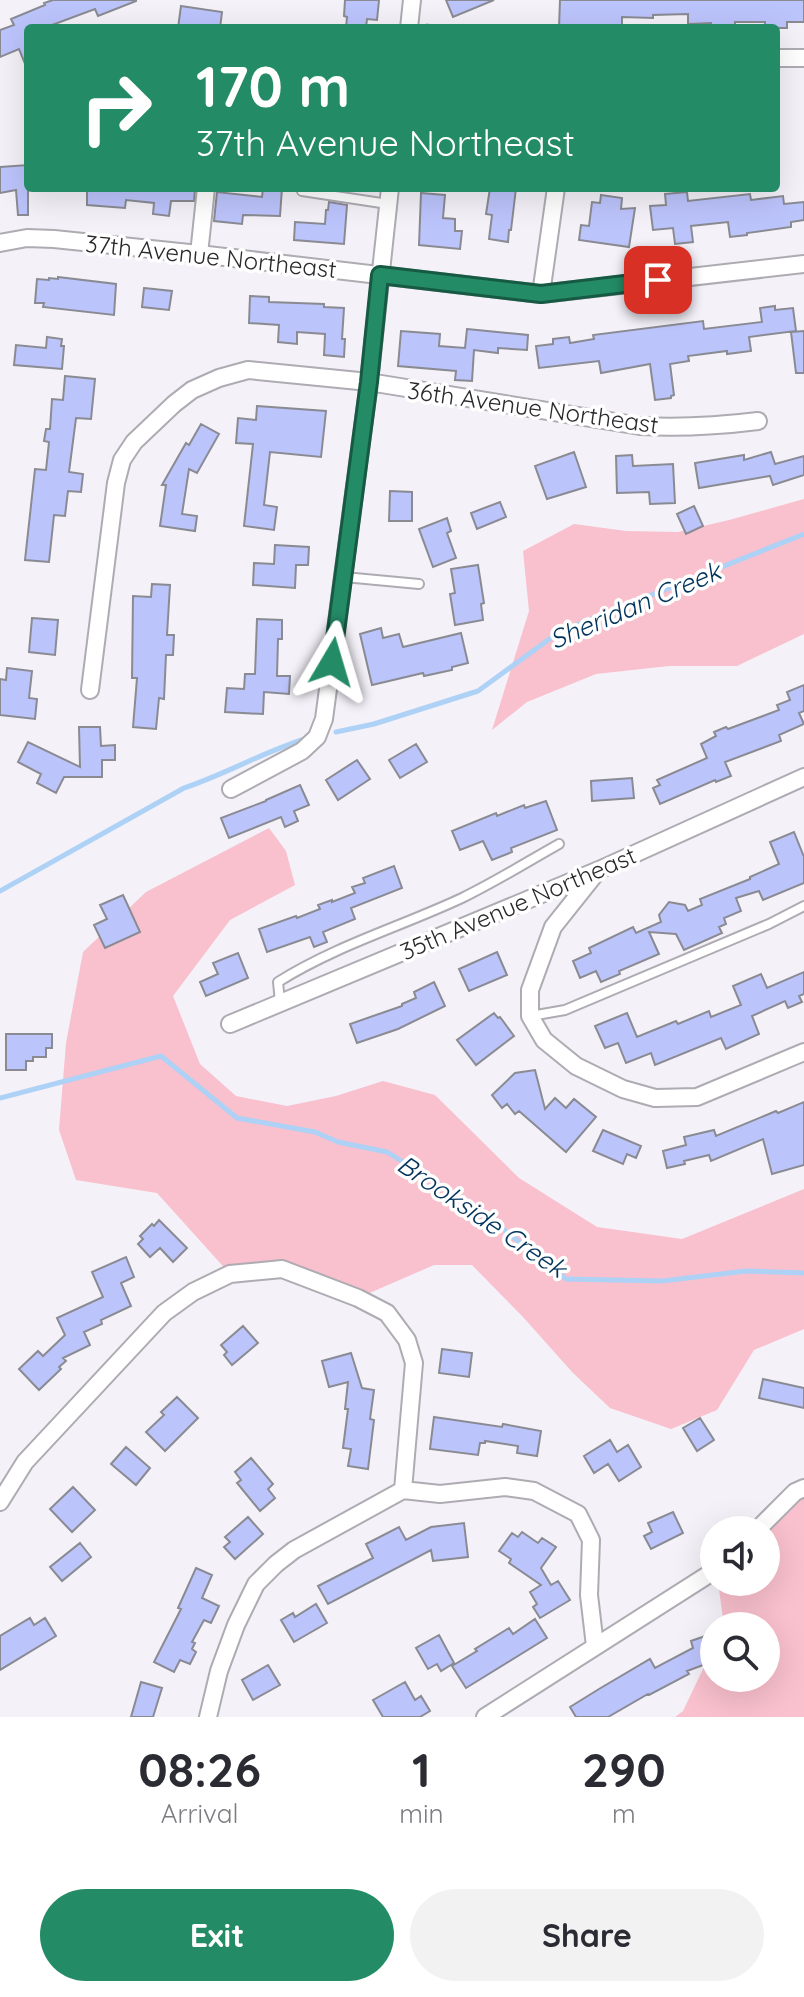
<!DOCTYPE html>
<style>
:root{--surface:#fff;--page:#f2f2f3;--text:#2b2b33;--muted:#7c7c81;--accent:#248b67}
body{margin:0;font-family:Quicksand,sans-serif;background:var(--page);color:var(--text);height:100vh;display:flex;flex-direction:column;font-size:30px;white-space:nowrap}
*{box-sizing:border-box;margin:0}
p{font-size:26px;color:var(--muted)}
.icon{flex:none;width:44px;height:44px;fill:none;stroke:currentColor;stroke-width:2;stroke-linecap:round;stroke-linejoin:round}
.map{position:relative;height:1717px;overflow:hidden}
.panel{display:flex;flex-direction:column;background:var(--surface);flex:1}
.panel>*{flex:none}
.banner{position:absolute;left:24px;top:24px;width:756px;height:168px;border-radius:8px;box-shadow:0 8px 32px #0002;background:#248b67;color:#fff;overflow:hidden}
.controls{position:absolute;left:700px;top:1516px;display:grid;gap:16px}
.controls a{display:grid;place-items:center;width:80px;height:80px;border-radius:50%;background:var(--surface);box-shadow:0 8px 32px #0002;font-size:40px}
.pin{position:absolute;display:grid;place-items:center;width:68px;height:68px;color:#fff;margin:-34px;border-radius:16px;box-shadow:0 4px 12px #0006}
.me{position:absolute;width:88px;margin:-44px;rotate:7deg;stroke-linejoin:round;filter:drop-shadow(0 0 6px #0008)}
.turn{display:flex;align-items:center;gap:28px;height:168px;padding:0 40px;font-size:36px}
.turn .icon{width:104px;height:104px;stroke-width:2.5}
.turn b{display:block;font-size:56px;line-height:68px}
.eta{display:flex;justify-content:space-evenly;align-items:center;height:136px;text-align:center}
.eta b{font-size:48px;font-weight:800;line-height:56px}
.button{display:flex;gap:16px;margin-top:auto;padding:16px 40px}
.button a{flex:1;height:92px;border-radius:48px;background:var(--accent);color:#fff;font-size:32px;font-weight:800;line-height:92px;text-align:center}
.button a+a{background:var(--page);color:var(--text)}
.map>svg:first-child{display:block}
.green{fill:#f9c0cd}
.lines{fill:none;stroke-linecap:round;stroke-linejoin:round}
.stream{stroke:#aed1f6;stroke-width:5}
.building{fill:#bcc4fc;stroke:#8a8b92;stroke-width:2}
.service-casing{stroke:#aeabb2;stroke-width:12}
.minor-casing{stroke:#aeabb2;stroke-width:20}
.path{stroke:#a09ea4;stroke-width:3;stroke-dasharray:6 4;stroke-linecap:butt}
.service{stroke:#fff;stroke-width:8}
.minor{stroke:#fff;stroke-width:16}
.route-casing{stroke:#175a43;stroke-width:20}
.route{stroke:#248b67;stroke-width:14}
.labels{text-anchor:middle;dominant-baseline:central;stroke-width:7;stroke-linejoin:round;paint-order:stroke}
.street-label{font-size:24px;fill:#29282b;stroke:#fff}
.water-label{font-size:26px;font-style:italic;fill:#01335b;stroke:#fff}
</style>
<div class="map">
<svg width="804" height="1717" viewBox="0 0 804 1717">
<rect width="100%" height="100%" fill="#f4f1f9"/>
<path class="green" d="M 804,499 L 804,634 L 737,666 L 669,666 L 596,674 L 527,702 L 492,730 L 529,611 L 523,551 L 574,524 L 626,531 L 678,532 L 729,520 Z
M 269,828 L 286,851 L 295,885 L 230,920 L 173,996 L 200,1064 L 236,1096 L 287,1106 L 336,1096 L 383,1081 L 435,1095 L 519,1178 L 597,1227 L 682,1239 L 804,1189 L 804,1329 L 754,1350 L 717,1410 L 671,1429 L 610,1408 L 573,1373 L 523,1317 L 472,1265 L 434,1265 L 358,1298 L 282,1269 L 230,1274 L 157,1193 L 76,1180 L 59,1130 L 66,1043 L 83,952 L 146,892 Z
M 804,1488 L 804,1717 L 675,1717 L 683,1711 L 714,1646 L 714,1678 L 766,1678 L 766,1626 L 724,1626 L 718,1582 L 766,1582 L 766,1530 Z"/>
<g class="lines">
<path class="stream" d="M 336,732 L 374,724 L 478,691 L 559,632 L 804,534
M 0,891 L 184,788 C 226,774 263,752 305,739
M 0,1098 L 161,1056 L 237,1118 L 315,1132 L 338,1142 L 387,1152 L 474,1206 L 566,1279 L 662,1281 L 746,1271 L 804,1273"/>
</g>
<path class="building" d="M 53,0 L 136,0 L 136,1 L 98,16 L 95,9 L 44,28 L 28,28 L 28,71 L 19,49 L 0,57 L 0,30 L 14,25 L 11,19 L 45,5 L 44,3 Z
M 345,0 L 379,0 L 377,20 L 367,19 L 366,28 L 346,28 L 347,17 L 344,16 Z
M 446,0 L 494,0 L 453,17 Z
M 560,0 L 804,0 L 804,22 L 787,22 L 787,28 L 765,28 L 765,22 L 735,22 L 735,28 L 711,28 L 711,23 L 688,24 L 688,14 L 653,15 L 653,18 L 622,17 L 622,28 L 559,28 Z
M 181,6 L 222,12 L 220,28 L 178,28 Z
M 28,165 L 28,215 L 18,215 L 16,190 L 0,193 L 0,167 Z
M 87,188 L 195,188 L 194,201 L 171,201 L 169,216 L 153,214 L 154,203 L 126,200 L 125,208 L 87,205 Z
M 263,188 L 282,188 L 280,216 L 243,215 L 242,224 L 214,221 L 217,192 L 262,197 Z
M 490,188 L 516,188 L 511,230 L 509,230 L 508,242 L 489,239 L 492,215 L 486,214 Z
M 687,192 L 688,201 L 750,194 L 751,200 L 783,196 L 784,204 L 804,202 L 804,220 L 791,222 L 791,227 L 747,233 L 747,235 L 730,237 L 728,222 L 691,226 L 693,242 L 675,244 L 673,228 L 653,230 L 650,206 L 666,205 L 665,194 Z
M 421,193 L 445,195 L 443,218 L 455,219 L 455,231 L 462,231 L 460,249 L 419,245 Z
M 601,195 L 622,198 L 621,209 L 635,208 L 629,247 L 579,240 L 581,225 L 589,226 L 592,202 L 600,203 Z
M 329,202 L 347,205 L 344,244 L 294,240 L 295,222 L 325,224 L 326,210 L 328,210 Z
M 58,277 L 116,284 L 114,315 L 43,307 L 44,303 L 35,303 L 37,279 L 49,280 L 49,278 L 58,279 Z
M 144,288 L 172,291 L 169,310 L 142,307 Z
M 250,296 L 269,297 L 269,302 L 324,304 L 324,307 L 344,308 L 342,339 L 345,339 L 344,357 L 324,355 L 325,334 L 297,332 L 297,344 L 278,342 L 279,325 L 249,323 Z
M 775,306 L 775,310 L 793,308 L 796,331 L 749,337 L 751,351 L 727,354 L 727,351 L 688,356 L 689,361 L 670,364 L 674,395 L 671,396 L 671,398 L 655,400 L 650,364 L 601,373 L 599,361 L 539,368 L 536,346 L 553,344 L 553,339 L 569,337 L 570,343 L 594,339 L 593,335 L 703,321 L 704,329 L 762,322 L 760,308 Z
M 467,329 L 528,335 L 527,350 L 498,348 L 498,353 L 474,350 L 472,381 L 455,380 L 456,371 L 398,366 L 401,331 L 440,334 L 439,346 L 465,348 Z
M 804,331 L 804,373 L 796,373 L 791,332 Z
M 47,337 L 62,339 L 61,346 L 64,346 L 62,369 L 14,365 L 16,345 L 46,348 Z
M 65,376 L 95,379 L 91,419 L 76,418 L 69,472 L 83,474 L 81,492 L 68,491 L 65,516 L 54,515 L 49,562 L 25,560 L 35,469 L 46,470 L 49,442 L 44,441 L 46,429 L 50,429 L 52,399 L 63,400 Z
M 257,406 L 326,411 L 321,457 L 270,452 L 264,505 L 277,507 L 274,530 L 244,526 L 253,444 L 236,443 L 238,418 L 256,420 Z
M 201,424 L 219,434 L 197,473 L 189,469 L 182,514 L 197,516 L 195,531 L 160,526 L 166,485 L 162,485 L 186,443 L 189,445 Z
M 574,452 L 586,487 L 547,499 L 535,466 Z
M 771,452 L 775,464 L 804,456 L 804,475 L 773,485 L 770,476 L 699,488 L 695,463 L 744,455 L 744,460 Z
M 632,455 L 633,466 L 673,464 L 675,503 L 650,504 L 649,492 L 617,493 L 616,456 Z
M 390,491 L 412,492 L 412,521 L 389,521 Z
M 500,502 L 506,517 L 477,529 L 471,513 Z
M 694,506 L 703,526 L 686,534 L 677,514 Z
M 447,518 L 451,531 L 447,533 L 456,558 L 433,567 L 419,529 Z
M 275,545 L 309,547 L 308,565 L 296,565 L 295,588 L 253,585 L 254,563 L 274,564 Z
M 478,565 L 484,603 L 481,604 L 483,620 L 455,625 L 450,594 L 455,593 L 451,569 Z
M 152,584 L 170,585 L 167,635 L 174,635 L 173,655 L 166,655 L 164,699 L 159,698 L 156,729 L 133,727 L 137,678 L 132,678 L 133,596 L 151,597 Z
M 32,618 L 58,620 L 55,655 L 29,652 Z
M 257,619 L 282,620 L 282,639 L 278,639 L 277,676 L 290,676 L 289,694 L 264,692 L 263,714 L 225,712 L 227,688 L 244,689 L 245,674 L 255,674 Z
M 381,628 L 383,638 L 399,634 L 403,647 L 461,633 L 468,663 L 452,667 L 452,670 L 424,676 L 423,673 L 372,685 L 360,634 Z
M 7,668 L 32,671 L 29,698 L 37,699 L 35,719 L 0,715 L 0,679 L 6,680 Z
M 804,685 L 804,711 L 799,713 L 804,724 L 779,735 L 781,741 L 725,762 L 731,776 L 716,782 L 715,780 L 660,804 L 653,788 L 660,785 L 657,780 L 707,758 L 701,744 L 716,736 L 714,732 L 726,727 L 728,729 L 779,710 L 777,705 L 790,700 L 787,692 Z
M 79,727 L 100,727 L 101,746 L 115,745 L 115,760 L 102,760 L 102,777 L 64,777 L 56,793 L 37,783 L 41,774 L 18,762 L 28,742 L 80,767 Z
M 416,744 L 427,762 L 400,778 L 389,760 Z
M 357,760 L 370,779 L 338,800 L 326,780 Z
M 632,778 L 634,798 L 592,801 L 591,781 Z
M 300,785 L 309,805 L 294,811 L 298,821 L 285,827 L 281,817 L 229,838 L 221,818 L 266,801 L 266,800 Z
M 546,801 L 557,830 L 511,848 L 512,852 L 492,860 L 483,841 L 460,850 L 452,831 L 496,813 L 497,816 L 524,805 L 525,808 Z
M 794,832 L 804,857 L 804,883 L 763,900 L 759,891 L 736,898 L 741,911 L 724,918 L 726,924 L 719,927 L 722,933 L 684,950 L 676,934 L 649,932 L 659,954 L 619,971 L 620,974 L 601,982 L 596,971 L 580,978 L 573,961 L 591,953 L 589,948 L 633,927 L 636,933 L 661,922 L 659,915 L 669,902 L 685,905 L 688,911 L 702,905 L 700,899 L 750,879 L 750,877 L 779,864 L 770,842 Z
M 394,866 L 402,888 L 351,908 L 355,919 L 323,932 L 327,942 L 314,947 L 310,937 L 267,952 L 259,929 L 296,916 L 297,918 L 320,909 L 318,905 L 332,900 L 332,902 L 355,893 L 352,887 L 365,883 L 363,878 Z
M 123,895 L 140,932 L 105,948 L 94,925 L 107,919 L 100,905 Z
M 497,952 L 507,975 L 469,991 L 459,969 Z
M 238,953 L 248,978 L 206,996 L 200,982 L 218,974 L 213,963 Z
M 804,972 L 804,994 L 799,996 L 802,1002 L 788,1008 L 785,1001 L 752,1016 L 759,1034 L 726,1049 L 721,1038 L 655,1065 L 651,1053 L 626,1063 L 618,1043 L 605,1048 L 595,1026 L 627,1013 L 637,1037 L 676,1021 L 678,1024 L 709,1011 L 711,1017 L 741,1005 L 733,986 L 761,974 L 767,988 Z
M 434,982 L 445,1006 L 398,1029 L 357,1043 L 350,1024 L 402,1006 L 402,1004 L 416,998 L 414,992 Z
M 494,1013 L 498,1018 L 500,1017 L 514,1036 L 476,1065 L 457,1040 Z
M 6,1034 L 52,1034 L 52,1048 L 46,1048 L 46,1057 L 33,1057 L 33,1061 L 26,1061 L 26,1070 L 6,1070 Z
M 535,1070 L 545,1109 L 555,1098 L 566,1108 L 574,1099 L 596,1117 L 566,1152 L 519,1111 L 515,1114 L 507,1104 L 502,1108 L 492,1095 L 515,1073 Z
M 804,1102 L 804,1165 L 772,1174 L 763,1139 L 711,1161 L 709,1155 L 684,1161 L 685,1164 L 667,1168 L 663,1151 L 686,1145 L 684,1137 L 714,1130 L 716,1136 L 776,1111 L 778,1113 Z
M 603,1130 L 641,1146 L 636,1158 L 627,1154 L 623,1164 L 593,1151 Z
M 159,1220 L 187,1248 L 173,1262 L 160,1248 L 150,1257 L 138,1244 L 143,1239 L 140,1236 L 152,1224 L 154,1226 Z
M 126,1257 L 134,1277 L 121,1283 L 131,1306 L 101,1320 L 102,1324 L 84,1332 L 90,1345 L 63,1358 L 66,1361 L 59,1367 L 61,1369 L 39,1390 L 19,1369 L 38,1351 L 43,1356 L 65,1335 L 57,1318 L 103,1297 L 92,1272 Z
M 243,1326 L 258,1343 L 232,1365 L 224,1355 L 227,1352 L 221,1345 Z
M 442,1349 L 472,1353 L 469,1377 L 439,1373 Z
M 351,1353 L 362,1388 L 374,1390 L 370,1419 L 374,1420 L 368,1469 L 348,1466 L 351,1449 L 343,1448 L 348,1409 L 345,1409 L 348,1382 L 329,1387 L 322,1361 Z
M 763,1379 L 804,1388 L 804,1408 L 759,1398 Z
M 177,1397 L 198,1418 L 165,1451 L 146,1432 L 164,1415 L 161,1412 Z
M 434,1417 L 502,1427 L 503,1424 L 541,1431 L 537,1456 L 517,1453 L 518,1446 L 485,1441 L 485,1443 L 480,1443 L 478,1455 L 430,1449 Z
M 700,1418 L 714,1440 L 697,1451 L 683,1428 Z
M 610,1440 L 617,1452 L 628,1445 L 641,1467 L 619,1481 L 608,1464 L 594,1473 L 584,1456 Z
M 126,1447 L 150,1468 L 136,1485 L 111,1464 Z
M 251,1458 L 273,1484 L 268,1489 L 275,1498 L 260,1511 L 237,1483 L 241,1480 L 235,1472 Z
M 73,1487 L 95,1510 L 72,1532 L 50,1509 Z
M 673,1512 L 683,1533 L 651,1549 L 644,1536 L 652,1532 L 648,1523 Z
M 248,1517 L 263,1534 L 235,1559 L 224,1547 L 230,1542 L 225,1537 Z
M 464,1523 L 468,1557 L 433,1561 L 431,1550 L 328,1604 L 318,1586 L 373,1558 L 366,1544 L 399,1527 L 406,1540 L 431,1527 Z
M 522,1532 L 538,1543 L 542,1538 L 556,1547 L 541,1568 L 551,1585 L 558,1581 L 570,1600 L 540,1618 L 533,1607 L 537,1604 L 530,1592 L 541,1585 L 509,1563 L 511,1559 L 499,1551 L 512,1533 L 518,1537 Z
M 80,1543 L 91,1557 L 62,1581 L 50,1567 Z
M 196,1568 L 212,1575 L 202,1598 L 219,1606 L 211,1623 L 204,1620 L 192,1642 L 195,1643 L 192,1649 L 196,1652 L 190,1664 L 180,1660 L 174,1672 L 154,1662 L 181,1609 L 178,1608 Z
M 316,1604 L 327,1623 L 294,1642 L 281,1620 L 293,1613 L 295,1617 Z
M 30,1618 L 34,1625 L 45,1618 L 56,1636 L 0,1670 L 0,1636 Z
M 535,1619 L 547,1638 L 466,1688 L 452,1666 L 477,1651 L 475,1649 L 509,1628 L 513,1634 Z
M 714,1633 L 714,1661 L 687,1671 L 689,1674 L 649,1695 L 648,1694 L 608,1717 L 576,1717 L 570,1707 L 599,1689 L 650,1659 L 655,1668 L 693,1648 L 691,1641 Z
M 439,1635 L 454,1663 L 441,1671 L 437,1664 L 428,1669 L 416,1648 Z
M 268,1665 L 280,1685 L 253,1700 L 242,1680 Z
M 141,1682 L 162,1688 L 153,1717 L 131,1717 Z
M 405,1682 L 415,1700 L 421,1696 L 430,1711 L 420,1717 L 383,1717 L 373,1700 Z"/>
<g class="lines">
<defs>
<path id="service" d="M 302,191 L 388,204
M 344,577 L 419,584
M 280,1002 L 278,982 C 337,945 400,927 462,898 C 495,882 527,862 559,844
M 531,1016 L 565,1010 L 769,924 L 804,906"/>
<path id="minor" d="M 409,28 L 412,0
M 776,58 L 804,58
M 0,243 L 27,238 L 54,239 L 199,254 L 541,294 L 804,264
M 199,254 L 206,188
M 541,294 L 556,188
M 90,690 L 116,483 L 122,460 L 134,442 L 174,404 L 192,390 L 219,378 L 248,370 L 369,382 L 640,426 C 680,428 718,426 758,421
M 231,789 L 302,751 L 317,737 L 324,719 L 369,382 L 390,188
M 596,873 L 553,927 L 530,990 L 530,1016 L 544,1040 L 576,1066 L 623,1089 L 655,1098 L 697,1097 L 804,1052
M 230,1024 L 599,870 L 804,777
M 0,1502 L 25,1462 L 164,1313 L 193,1292 L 230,1274 L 282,1269 L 358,1298 L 387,1313 L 407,1340 L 414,1363 L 403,1490 L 440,1494 L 505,1487 L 534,1491 L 578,1514 L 591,1540 L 589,1595 L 595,1646
M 757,1530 L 795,1492 L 804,1488
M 208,1717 L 219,1671 L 236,1625 L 256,1584 L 276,1564 L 294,1550 L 403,1490
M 485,1717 L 714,1571"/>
</defs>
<use href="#service" class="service-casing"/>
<use href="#minor" class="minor-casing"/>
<path class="path" d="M 426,25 L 455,28"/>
<use href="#service" class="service"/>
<use href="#minor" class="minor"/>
</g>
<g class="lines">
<defs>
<path id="route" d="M 332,662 L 369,382 L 380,275 L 541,294 L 658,280"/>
</defs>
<use href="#route" class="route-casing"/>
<use href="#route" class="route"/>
</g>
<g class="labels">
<g class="street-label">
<text transform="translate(211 256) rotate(6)">37th Avenue Northeast</text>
<text transform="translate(533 407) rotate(8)">36th Avenue Northeast</text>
<text transform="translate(518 903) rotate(-23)">35th Avenue Northeast</text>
</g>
<g class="water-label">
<text transform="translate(635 605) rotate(-23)">Sheridan Creek</text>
<text transform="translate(482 1216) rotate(34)">Brookside Creek</text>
</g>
</g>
</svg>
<div class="controls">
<a><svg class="icon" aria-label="sound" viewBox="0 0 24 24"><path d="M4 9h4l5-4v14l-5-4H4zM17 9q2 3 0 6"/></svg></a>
<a><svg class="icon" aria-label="search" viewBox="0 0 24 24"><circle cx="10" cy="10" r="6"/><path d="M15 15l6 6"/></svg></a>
</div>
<div class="pin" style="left:658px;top:280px;background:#d93025"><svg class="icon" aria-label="arrive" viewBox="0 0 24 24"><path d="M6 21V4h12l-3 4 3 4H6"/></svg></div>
<svg class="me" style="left:332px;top:662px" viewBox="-20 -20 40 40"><path d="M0-17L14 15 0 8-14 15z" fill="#248b67" stroke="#fff" stroke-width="4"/></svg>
<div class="banner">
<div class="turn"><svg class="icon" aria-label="right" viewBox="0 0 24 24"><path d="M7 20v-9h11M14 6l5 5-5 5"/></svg><div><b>170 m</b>37th Avenue Northeast</div></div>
</div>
</div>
<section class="panel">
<div class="eta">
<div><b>08:26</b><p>Arrival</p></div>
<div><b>1</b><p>min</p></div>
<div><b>290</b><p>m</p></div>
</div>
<div class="button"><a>Exit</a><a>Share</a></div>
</section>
